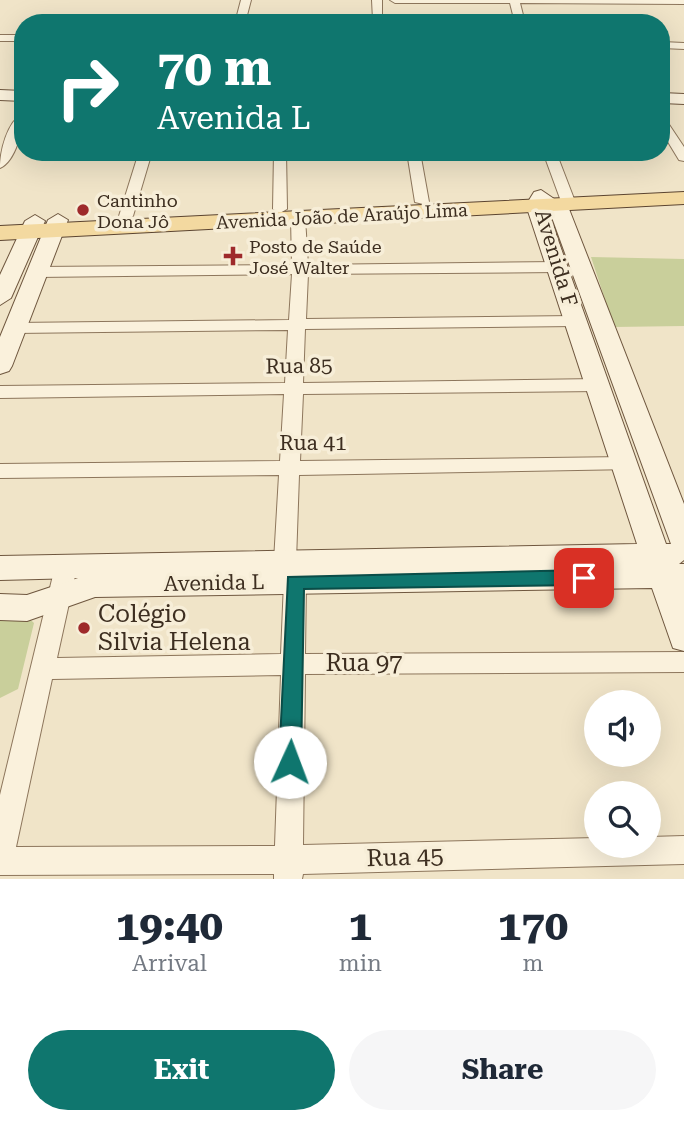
<!DOCTYPE html>
<meta charset="utf-8">
<style>
:root{--surface:#fff;--page:#f6f6f7;--text:#1f2937;--muted:#747a83;--accent:#0f766e}
body{margin:0;font-family:"Roboto Serif",serif;background:var(--page);color:var(--text);height:100vh;display:flex;flex-direction:column;font-size:26px;white-space:nowrap}
*{box-sizing:border-box;margin:0}
p{font-size:23px;color:var(--muted)}
.icon{flex:none;width:38px;height:38px;fill:none;stroke:currentColor;stroke-width:2;stroke-linecap:round;stroke-linejoin:round}
.map{position:relative;height:879px;overflow:hidden}
.drawer{display:flex;flex-direction:column;background:var(--surface);flex:1}
.drawer>*{flex:none}
.banner{position:absolute;left:14px;top:14px;width:656px;height:147px;border-radius:28px;box-shadow:0 7px 28px #0002;background:#0f766e;color:#fff;overflow:hidden}
.tools{position:absolute;left:584px;top:690px;display:grid;gap:14px}
.tools a{display:grid;place-items:center;width:77px;height:77px;border-radius:50%;background:var(--surface);box-shadow:0 7px 28px #0002;font-size:35px}
.pin{position:absolute;display:grid;place-items:center;width:60px;height:60px;color:#fff;margin:-30px;border-radius:14px;box-shadow:0 4px 10px #0006}
.me{position:absolute;width:77px;margin:-38px;rotate:2deg;stroke-linejoin:round;filter:drop-shadow(0 0 5px #0008)}
.turn{display:flex;align-items:center;gap:24px;height:147px;padding:0 28px;font-size:32px}
.turn .icon{width:91px;height:91px;stroke-width:2.5}
.turn b{display:block;font-size:49px;line-height:60px}
.eta{display:flex;justify-content:space-evenly;align-items:center;height:119px;text-align:center}
.eta b{font-size:42px;font-weight:700;line-height:49px}
.cta{display:flex;gap:14px;margin-top:auto;padding:14px 28px}
.cta a{flex:1;height:80px;border-radius:42px;background:var(--accent);color:#fff;font-size:28px;font-weight:700;line-height:80px;text-align:center}
.cta a+a{background:var(--page);color:var(--text)}
.map>svg:first-child{display:block}
.green{fill:#c9cf9b}
.lines{fill:none;stroke-linecap:round;stroke-linejoin:round}
.street-casing{stroke:#8d765c;stroke-width:2}
.secondary-casing{stroke:#6f573f;stroke-width:2}
.primary-casing{stroke:#5b4430;stroke-width:2}
.street{fill:#faf1dc;fill-rule:evenodd}
.secondary{fill:#faf1dc;fill-rule:evenodd}
.primary{fill:#f3d9a0;fill-rule:evenodd}
.route{fill:#0f766e;stroke:#0a4d48;stroke-width:2}
.poi-dot{fill:#9e2a2b;stroke:#f7eed8;stroke-width:2.5}
.labels{text-anchor:middle;dominant-baseline:central;stroke-width:7;stroke-linejoin:round;paint-order:stroke}
.far-poi-label{font-size:18px;fill:#3d2e20;stroke:#f7eed8;text-anchor:start}
.far-street-label{font-size:18px;fill:#3d2e20;stroke:#f7eed8}
.street-label{font-size:21px;fill:#3d2e20;stroke:#f7eed8}
.near-poi-label{font-size:24px;fill:#3d2e20;stroke:#f7eed8;text-anchor:start}
.near-street-label{font-size:24px;fill:#3d2e20;stroke:#f7eed8}
</style>
<div class="map">
<svg width="684" height="879" viewBox="0 0 684 879">
<rect width="100%" height="100%" fill="#f0e4c8"/>
<path class="green" d="M 591,257 L 684,259 L 684,326 L 614,327 Z
M 22,612 L 34,623 L 18,689 L 0,698 L 0,613 Z"/>
<g class="lines">
<defs>
<path id="street" d="M 241,0 L 251,0 L 245,23 L 235,23 Z
M 372,0 L 382,0 L 382,22 L 373,20 Z
M 390,0 L 684,0 L 684,4 L 520,3 L 525,23 L 515,23 L 510,3 L 395,3 Z
M 354,19 L 359,23 L 348,23 Z
M 426,19 L 430,20 L 431,23 L 421,23 Z
M 0,35 L 23,35 L 23,41 L 0,41 Z
M 662,42 L 684,43 L 684,49 L 662,48 Z
M 23,113 C 23,129 16,161 0,168 C 0,151 7,122 23,113 Z
M 662,119 L 666,120 L 684,147 L 684,161 L 679,160 L 662,132 Z
M 139,152 L 152,152 L 133,216 L 126,220 L 119,216 Z
M 274,152 L 286,152 L 287,209 L 280,213 L 273,209 Z
M 407,152 L 420,152 L 429,202 L 427,205 L 415,202 Z
M 543,152 L 556,152 L 576,204 L 574,207 L 562,204 Z
M 298,214 L 305,218 L 308,265 L 558,262 L 566,267 L 558,272 L 308,274 L 306,319 L 575,316 L 583,321 L 575,326 L 305,329 L 303,383 L 598,379 L 607,385 L 598,391 L 303,394 L 300,461 L 626,457 L 633,459 L 636,464 L 633,469 L 299,475 L 296,561 L 293,567 L 285,570 L 277,567 L 274,561 L 279,475 L 0,478 L 0,464 L 280,461 L 284,394 L 0,398 L 0,386 L 285,383 L 288,330 L 15,333 L 7,328 L 15,323 L 289,320 L 292,274 L 37,277 L 29,272 L 37,267 L 292,265 L 291,218 Z
M 66,558 L 74,561 L 77,567 L 57,658 L 281,654 L 284,582 L 287,576 L 295,573 L 303,576 L 306,582 L 305,654 L 684,652 L 684,672 L 305,674 L 303,845 L 597,838 L 597,845 L 649,845 L 649,837 L 684,836 L 684,864 L 303,874 L 302,879 L 274,879 L 274,874 L 0,875 L 0,795 L 55,567 L 58,561 ZM 281,675 L 275,846 L 16,847 L 52,679 Z"/>
<path id="secondary" d="M 0,90 L 23,91 L 23,101 L 0,100 Z
M 662,93 L 684,94 L 684,104 L 662,103 Z
M 541,190 L 569,209 L 684,504 L 684,560 L 679,564 L 684,564 L 684,651 L 673,648 L 652,588 L 95,597 L 27,621 L 0,620 L 0,594 L 27,595 L 78,578 L 0,580 L 0,556 L 637,544 L 526,205 L 534,192 ZM 547,209 L 550,212 L 671,544 L 666,544 Z
M 58,214 L 68,220 L 12,366 L 9,371 L 0,374 L 0,337 L 48,220 Z
M 35,215 L 45,221 L 11,298 L 0,305 L 0,275 L 25,221 Z"/>
<path id="primary" d="M 684,192 L 684,204 L 0,240 L 0,226 Z"/>
</defs>
<use href="#street" class="street-casing"/>
<use href="#secondary" class="secondary-casing"/>
<use href="#primary" class="primary-casing"/>
<use href="#street" class="street"/>
<use href="#secondary" class="secondary"/>
<use href="#primary" class="primary"/>
</g>
<path class="route" d="M 584,570 L 593,578 L 584,585 L 304,589 L 301,762 L 298,769 L 290,772 L 282,769 L 279,762 L 288,577 Z"/>
<g class="poi-dot">
<circle cx="83" cy="210" r="7"/>
<path d="M229.5 245.5h7v7h7v7h-7v7h-7v-7h-7v-7h7z"/>
<circle cx="84" cy="628" r="7"/>
</g>
<g class="labels">
<g class="far-poi-label">
<text x="97" y="200">Cantinho<tspan x="97" dy="21">Dona Jô</tspan></text>
<text x="249" y="246">Posto de Saúde<tspan x="249" dy="21">José Walter</tspan></text>
</g>
<g class="far-street-label">
<text transform="translate(342 216) rotate(-3)">Avenida João de Araújo Lima</text>
</g>
<g class="street-label">
<text transform="translate(556 258) rotate(73)">Avenida F</text>
<text transform="translate(299 366) rotate(-1)">Rua 85</text>
<text x="313" y="443">Rua 41</text>
<text transform="translate(214 583) rotate(-1)">Avenida L</text>
</g>
<g class="near-poi-label">
<text x="98" y="614">Colégio<tspan x="98" dy="28">Silvia Helena</tspan></text>
</g>
<g class="near-street-label">
<text x="364" y="663">Rua 97</text>
<text transform="translate(405 857) rotate(-2)">Rua 45</text>
</g>
</g>
</svg>
<div class="tools">
<a><svg class="icon" aria-label="sound" viewBox="0 0 24 24"><path d="M4 9h4l5-4v14l-5-4H4zM17 9q2 3 0 6"/></svg></a>
<a><svg class="icon" aria-label="search" viewBox="0 0 24 24"><circle cx="10" cy="10" r="6"/><path d="M15 15l6 6"/></svg></a>
</div>
<div class="pin" style="left:584px;top:578px;background:#d93025"><svg class="icon" aria-label="arrive" viewBox="0 0 24 24"><path d="M6 21V4h12l-3 4 3 4H6"/></svg></div>
<svg class="me" style="left:290px;top:762px" viewBox="-20 -20 40 40"><circle r="19" fill="#fff"/><path d="M0-13L10 11 0 6-10 11z" fill="#0f766e"/></svg>
<div class="banner">
<div class="turn"><svg class="icon" aria-label="right" viewBox="0 0 24 24"><path d="M7 20v-9h11M14 6l5 5-5 5"/></svg><div><b>70 m</b>Avenida L</div></div>
</div>
</div>
<section class="drawer">
<div class="eta">
<div><b>19:40</b><p>Arrival</p></div>
<div><b>1</b><p>min</p></div>
<div><b>170</b><p>m</p></div>
</div>
<div class="cta"><a>Exit</a><a>Share</a></div>
</section>
